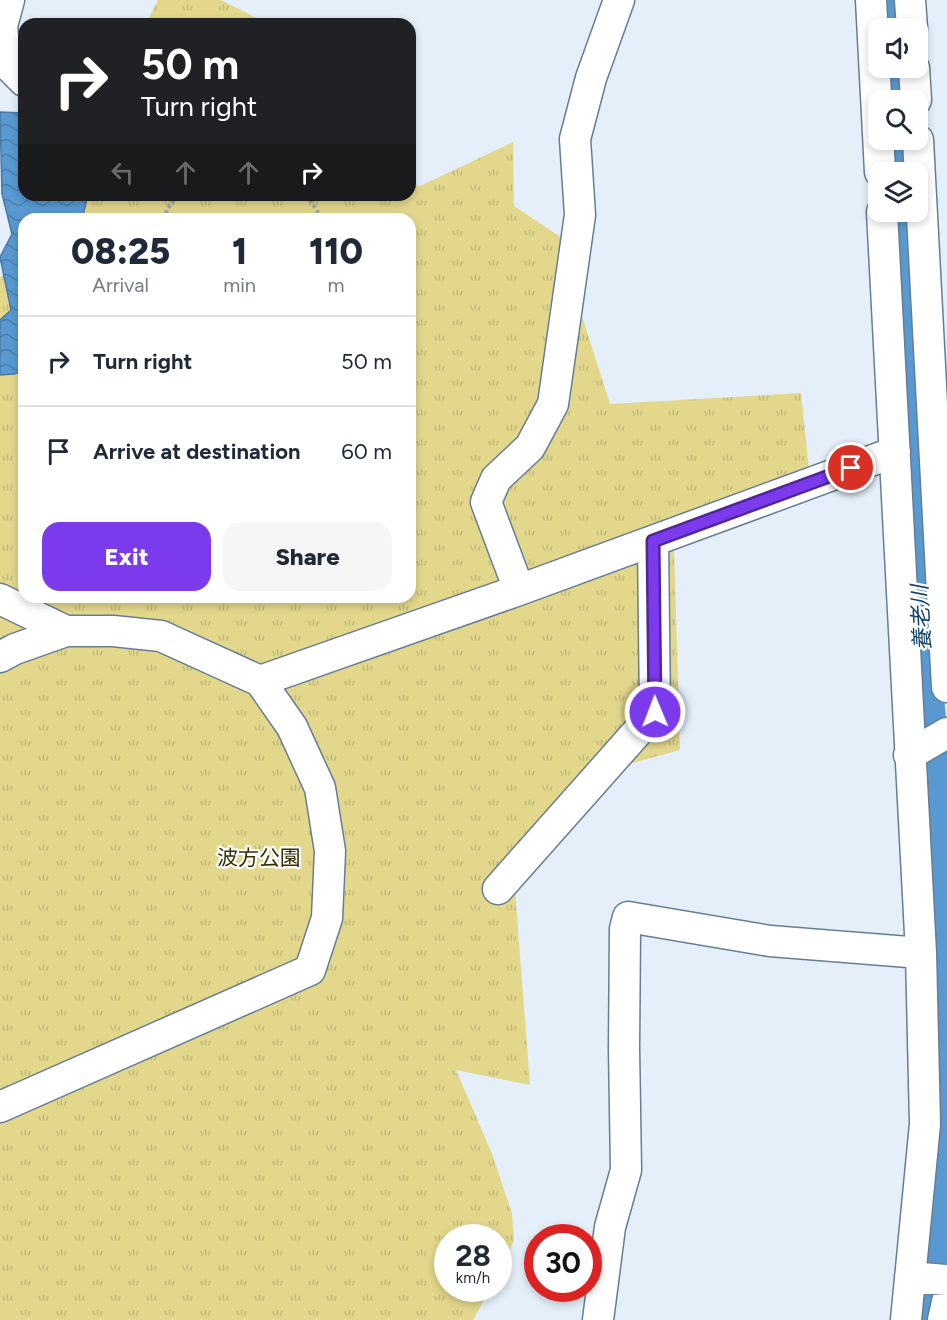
<!DOCTYPE html>
<meta charset="utf-8">
<style>
:root{--surface:#fff;--page:#f6f6f7;--text:#1f2937;--muted:#747a83;--line:#e0e1e3;--accent:#7c3aed}
body{margin:0;font-family:Figtree,"Noto Sans JP",sans-serif;background:var(--page);color:var(--text);height:100vh;display:flex;flex-direction:column;font-size:22px;white-space:nowrap}
*{box-sizing:border-box;margin:0}
p{font-size:20px;color:var(--muted)}
.icon{flex:none;width:33px;height:33px;fill:none;stroke:currentColor;stroke-width:2;stroke-linecap:round;stroke-linejoin:round}
.map{position:relative;flex:1;overflow:hidden}
.side{position:absolute;left:18px;top:213px;width:398px;height:390px;display:flex;flex-direction:column;background:var(--surface);border-radius:18px;box-shadow:0 3px 9px #0003}
.side>*{flex:none}
.top-card{position:absolute;left:18px;top:18px;width:398px;height:183px;border-radius:18px;box-shadow:0 3px 9px #0003;background:#202124;color:#fff;overflow:hidden}
.buttons{position:absolute;left:868px;top:18px;display:grid;gap:12px}
.buttons a{display:grid;place-items:center;width:60px;height:60px;border-radius:12px;background:var(--surface);box-shadow:0 3px 9px #0003;font-size:30px}
.speed{position:absolute;left:434px;top:1224px;display:flex;gap:12px;font-size:30px;font-weight:700;text-align:center}
.speed>*{display:grid;place-content:center;width:78px;height:78px;border-radius:50%;background:var(--surface);box-shadow:0 3px 9px #0003;line-height:1}
.speed small{font-size:15px;font-weight:400}
.speed .limit{border:9px solid #d22;background:#fff;color:#111}
.pin{position:absolute;display:grid;place-items:center;width:51px;height:51px;color:#fff;margin:-26px;border:3px solid #fff;border-radius:50%;box-shadow:0 2px 6px #0007}
.me{position:absolute;width:66px;margin:-33px;rotate:359deg;stroke-linejoin:round;filter:drop-shadow(0 0 4px #0008)}
.turn{display:flex;align-items:center;gap:21px;height:126px;padding:0 24px;font-size:27px}
.turn .icon{width:78px;height:78px;stroke-width:2.5}
.turn b{display:block;font-size:42px;line-height:51px}
.lanes{display:flex;align-items:center;height:57px;padding:0 24px;background:#0003;justify-content:center;gap:30px;direction:ltr}
.lanes .off{opacity:.35}
.eta{display:flex;justify-content:space-evenly;align-items:center;height:102px;text-align:center}
.eta b{font-size:36px;font-weight:800;line-height:42px}
.action{display:flex;gap:12px;margin-top:auto;padding:12px 24px}
.action a{flex:1;height:69px;border-radius:18px;background:var(--accent);color:#fff;font-size:24px;font-weight:800;line-height:69px;text-align:center}
.action a+a{background:var(--page);color:var(--text)}
ul{padding:0;list-style:none}
li{display:flex;align-items:center;gap:18px;height:90px;padding:0 24px;border-top:2px solid var(--line)}
li div{flex:1}
li b{display:block;font-size:22px}
li em{font-style:normal}
.map>svg:first-child{display:block}
.park{fill:url(#park-tufts);fill-rule:evenodd}
.water{fill:url(#water-waves);stroke:#497aa4;stroke-width:1.5}
.lines{fill:none;stroke-linecap:round;stroke-linejoin:round}
.river{stroke:#5899d2;stroke-width:40}
.minor-casing{stroke:#657e95;stroke-width:33}
.path{stroke:#9ca6b0;stroke-width:4;stroke-dasharray:3 3;stroke-linecap:butt}
.minor{stroke:#fff;stroke-width:30}
.route-casing{stroke:#51269a;stroke-width:15}
.route{stroke:#7c3aed;stroke-width:10}
.labels{text-anchor:middle;dominant-baseline:central;stroke-width:4.5;stroke-linejoin:round;paint-order:stroke}
.park-label{font-size:21px;fill:#342f08;stroke:#fff}
.water-label{font-size:22px;font-style:italic;fill:#14446a;stroke:#fff}
</style>
<div class="map">
<svg width="947" height="1320" viewBox="0 0 947 1320">
<defs>
<pattern id="park-tufts" width="24" height="20" patternUnits="userSpaceOnUse" patternTransform="scale(1.5)"><rect width="24" height="20" fill="#e2d78b"/><path d="M3 7l-1-3M5 7V3M7 7l1-3M15 17l-1-3M17 17v-4M19 17l1-3" fill="none" stroke="#c2b979"/></pattern>
<pattern id="water-waves" width="16" height="10" patternUnits="userSpaceOnUse" patternTransform="scale(1.5)"><rect width="16" height="10" fill="#5899d2"/><path d="M0 5q4-4 8 0t8 0" fill="none" stroke="#497dab"/></pattern>
</defs>
<rect width="100%" height="100%" fill="#e4eff9"/>
<path class="park" d="M 158,0 L 221,0 L 268,24 L 146,24 Z
M 513,142 L 514,206 L 586,254 L 579,307 L 610,404 L 801,393 L 812,499 L 692,537 L 674,548 L 680,750 L 618,767 L 515,891 L 530,1085 L 456,1070 L 492,1154 L 512,1213 L 514,1241 L 498,1273 L 498,1238 L 447,1238 L 447,1288 L 490,1289 L 473,1320 L 0,1320 L 0,278 L 8,268 L 24,195 L 410,195 L 410,176 L 418,187 ZM 24,219 L 410,219 L 410,597 L 24,597 Z"/>
<path class="water" d="M 0,112 L 24,113 L 24,195 L 88,195 L 82,219 L 24,219 L 24,371 L 14,374 L 0,375 L 0,320 L 11,310 L 0,257 L 12,234 L 2,194 Z"/>
<g class="lines">
<path class="river" d="M 889,0 L 891,28
M 893,68 L 894,100
M 896,140 L 898,172
M 900,212 L 925,709 L 936,815 L 947,1023
M 927,1320 L 938,1229 L 945,1135 L 947,1043"/>
<defs>
<path id="minor" d="M 9,0 L 2,26 L 6,63 L 24,81
M 871,0 L 880,172
M 910,0 L 912,28
M 914,68 L 916,100
M 918,140 L 947,687
M 882,212 L 921,953 L 925,1124 L 906,1320
M 519,590 L 486,502 L 496,479 L 530,447 L 553,404 L 580,215 L 575,139 L 591,78 L 619,0
M 0,599 L 66,631
M 0,657 L 15,649 L 66,631 L 113,631 L 161,636 L 260,681 L 292,727 L 320,788 L 330,851 L 327,918 L 310,970 L 0,1107
M 260,681 L 519,590 L 895,452
M 909,755 L 947,733
M 498,889 L 655,712 L 653,541
M 910,1277 L 947,1280
M 598,1320 L 610,1227 L 626,1170 L 624,1048 L 625,929 L 628,917 L 770,941 L 921,953
M 943,1320 L 947,1302"/>
</defs>
<use href="#minor" class="minor-casing"/>
<path class="path" d="M 307,195 L 322,219
M 165,219 L 167,209 L 179,195"/>
<use href="#minor" class="minor"/>
</g>
<g class="lines">
<defs>
<path id="route" d="M 655,712 L 653,541 L 851,468"/>
</defs>
<use href="#route" class="route-casing"/>
<use href="#route" class="route"/>
</g>
<g class="labels">
<g class="park-label">
<text x="259" y="857">波方公園</text>
</g>
<g class="water-label">
<text transform="translate(921 618) rotate(-93)">養老川</text>
</g>
</g>
</svg>
<div class="buttons">
<a><svg class="icon" aria-label="sound" viewBox="0 0 24 24"><path d="M4 9h4l5-4v14l-5-4H4zM17 9q2 3 0 6"/></svg></a>
<a><svg class="icon" aria-label="search" viewBox="0 0 24 24"><circle cx="10" cy="10" r="6"/><path d="M15 15l6 6"/></svg></a>
<a><svg class="icon" aria-label="layers" viewBox="0 0 24 24"><path d="M12 4l9 5-9 5-9-5zM3 14l9 5 9-5"/></svg></a>
</div>
<div class="speed"><div>28<small>km/h</small></div><div class="limit">30</div></div>
<div class="pin" style="left:851px;top:468px;background:#d93025"><svg class="icon" aria-label="arrive" viewBox="0 0 24 24"><path d="M6 21V4h12l-3 4 3 4H6"/></svg></div>
<svg class="me" style="left:655px;top:712px" viewBox="-20 -20 40 40"><circle r="17" fill="#7c3aed" stroke="#fff" stroke-width="3"/><path d="M0-11L8 9 0 5-8 9z" fill="#fff"/></svg>
<div class="top-card">
<div class="turn"><svg class="icon" aria-label="right" viewBox="0 0 24 24"><path d="M7 20v-9h11M14 6l5 5-5 5"/></svg><div><b>50 m</b>Turn right</div></div>
<div class="lanes"><svg class="icon off" aria-label="left" viewBox="0 0 24 24"><path d="M17 20v-9H6M10 6l-5 5 5 5"/></svg><svg class="icon off" aria-label="ahead" viewBox="0 0 24 24"><path d="M12 20V5M6 11l6-6 6 6"/></svg><svg class="icon off" aria-label="ahead" viewBox="0 0 24 24"><path d="M12 20V5M6 11l6-6 6 6"/></svg><svg class="icon" aria-label="right" viewBox="0 0 24 24"><path d="M7 20v-9h11M14 6l5 5-5 5"/></svg></div>
</div>
<section class="side">
<div class="eta">
<div><b>08:25</b><p>Arrival</p></div>
<div><b>1</b><p>min</p></div>
<div><b>110</b><p>m</p></div>
</div>
<ul>
<li><svg class="icon" aria-label="right" viewBox="0 0 24 24"><path d="M7 20v-9h11M14 6l5 5-5 5"/></svg><div><b>Turn right</b></div><em>50 m</em></li>
<li><svg class="icon" aria-label="arrive" viewBox="0 0 24 24"><path d="M6 21V4h12l-3 4 3 4H6"/></svg><div><b>Arrive at destination</b></div><em>60 m</em></li>
</ul>
<div class="action"><a>Exit</a><a>Share</a></div>
</section>
</div>
